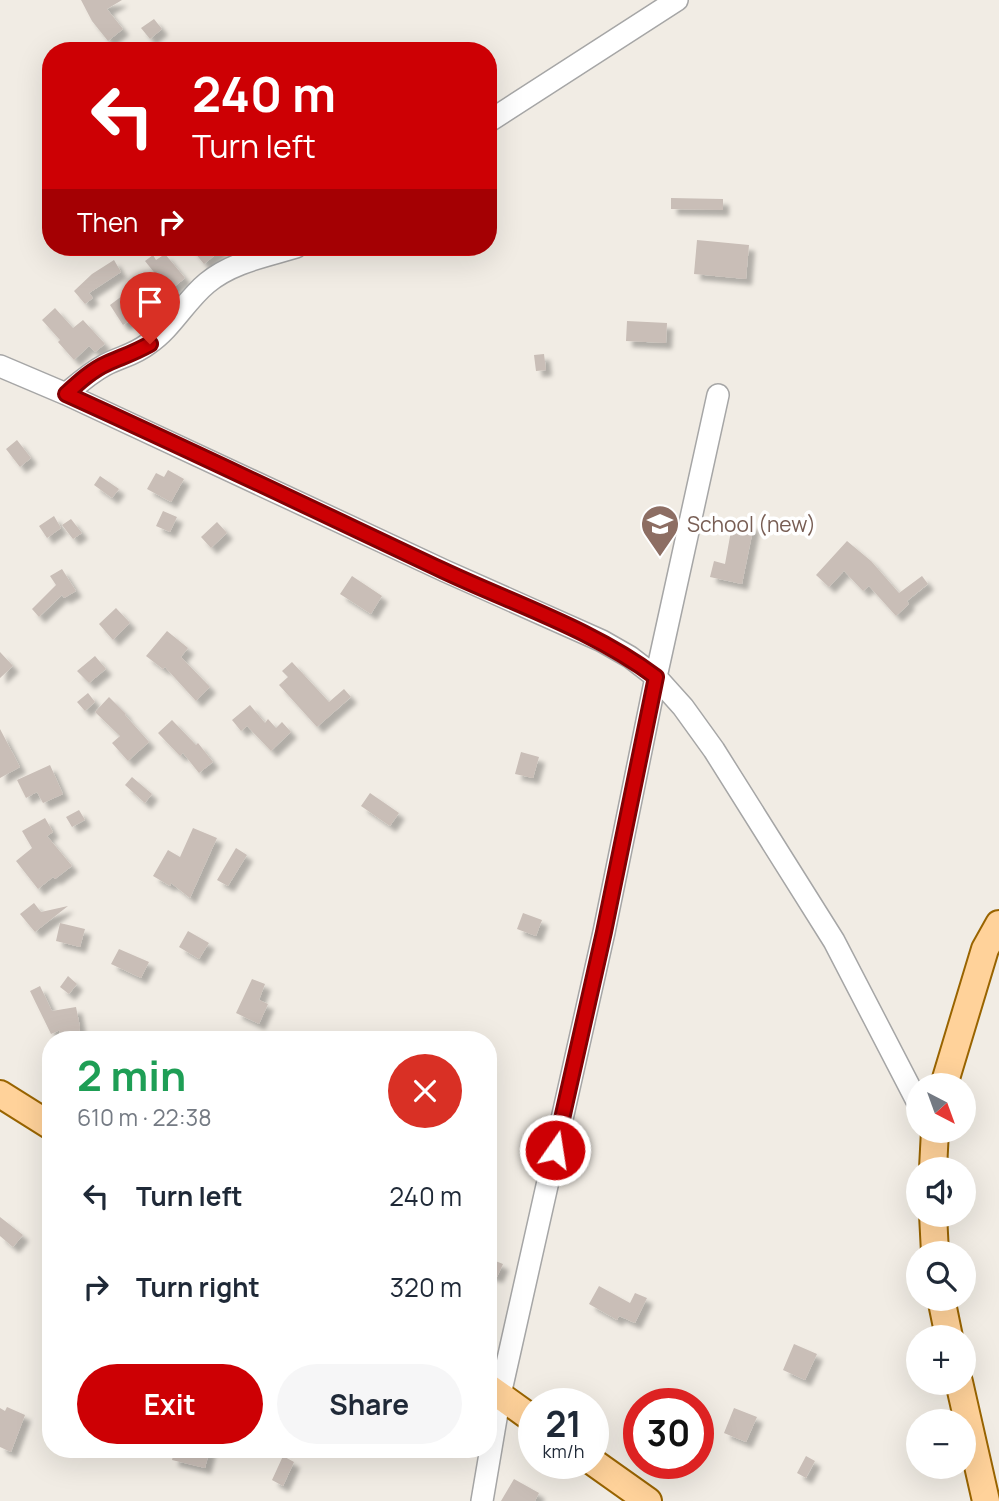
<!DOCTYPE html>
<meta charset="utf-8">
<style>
:root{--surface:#fff;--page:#f6f6f7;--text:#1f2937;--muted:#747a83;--accent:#cd0004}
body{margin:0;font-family:Manrope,sans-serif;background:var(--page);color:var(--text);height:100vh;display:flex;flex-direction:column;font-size:26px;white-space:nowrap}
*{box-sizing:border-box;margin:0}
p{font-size:23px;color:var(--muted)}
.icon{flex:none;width:38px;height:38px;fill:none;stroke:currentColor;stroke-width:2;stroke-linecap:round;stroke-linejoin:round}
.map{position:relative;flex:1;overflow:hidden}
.sheet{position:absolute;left:42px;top:1031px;width:455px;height:427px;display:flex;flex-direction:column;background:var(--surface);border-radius:28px;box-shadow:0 7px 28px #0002}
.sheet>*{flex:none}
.banner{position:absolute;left:42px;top:42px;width:455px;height:214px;border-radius:28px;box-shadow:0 7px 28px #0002;background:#cd0004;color:#fff;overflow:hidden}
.needle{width:46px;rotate:139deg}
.fabs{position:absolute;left:906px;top:1073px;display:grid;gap:14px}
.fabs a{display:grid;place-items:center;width:70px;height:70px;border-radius:50%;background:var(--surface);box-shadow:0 7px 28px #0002;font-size:35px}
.speed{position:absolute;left:518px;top:1388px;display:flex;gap:14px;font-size:35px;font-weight:700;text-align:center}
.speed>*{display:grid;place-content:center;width:91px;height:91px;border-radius:50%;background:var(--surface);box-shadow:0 7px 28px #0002;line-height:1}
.speed small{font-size:18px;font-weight:400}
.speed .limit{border:10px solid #d22;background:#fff;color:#111}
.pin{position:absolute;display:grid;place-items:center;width:60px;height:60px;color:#fff;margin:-72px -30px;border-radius:50% 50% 50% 0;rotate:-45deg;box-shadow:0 0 7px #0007}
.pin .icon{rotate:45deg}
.me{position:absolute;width:77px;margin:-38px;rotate:13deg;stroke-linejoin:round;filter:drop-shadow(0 0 5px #0008)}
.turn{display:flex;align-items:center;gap:24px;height:147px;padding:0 35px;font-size:32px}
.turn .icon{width:91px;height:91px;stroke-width:2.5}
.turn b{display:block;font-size:49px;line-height:60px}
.then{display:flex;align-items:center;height:66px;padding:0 35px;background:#0003;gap:14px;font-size:26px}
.round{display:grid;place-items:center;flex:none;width:74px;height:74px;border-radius:37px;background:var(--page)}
.summary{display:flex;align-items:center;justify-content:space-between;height:119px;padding:0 35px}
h1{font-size:42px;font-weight:700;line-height:52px;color:#1e9e55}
.button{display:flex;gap:14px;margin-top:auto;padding:14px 35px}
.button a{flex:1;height:80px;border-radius:42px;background:var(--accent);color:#fff;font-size:28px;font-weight:700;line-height:80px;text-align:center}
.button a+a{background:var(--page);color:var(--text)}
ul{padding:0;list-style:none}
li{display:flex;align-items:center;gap:21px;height:91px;padding:0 35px}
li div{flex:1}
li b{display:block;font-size:26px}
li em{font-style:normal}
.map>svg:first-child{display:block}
.building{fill:#c9beb7;filter:url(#shadow)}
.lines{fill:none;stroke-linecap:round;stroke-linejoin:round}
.minor-casing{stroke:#a6a6a6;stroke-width:24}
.major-casing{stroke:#996400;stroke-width:30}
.minor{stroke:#fff;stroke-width:21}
.major{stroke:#ffd29a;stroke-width:26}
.route-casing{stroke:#850003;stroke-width:18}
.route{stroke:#cd0004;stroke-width:12}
.labels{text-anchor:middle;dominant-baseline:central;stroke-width:7;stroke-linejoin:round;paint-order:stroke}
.education-label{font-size:21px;fill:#785e54;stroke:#fff;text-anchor:start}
</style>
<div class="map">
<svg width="999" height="1501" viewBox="0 0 999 1501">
<defs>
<filter id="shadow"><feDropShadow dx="6" dy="6" stdDeviation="2" flood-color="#0004"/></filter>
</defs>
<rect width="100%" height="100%" fill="#f1ece4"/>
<path class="building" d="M 81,0 L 122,0 L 107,9 L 123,29 L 108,41 L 92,21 Z
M 154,19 L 162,29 L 150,39 L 141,28 Z
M 671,198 L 723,199 L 723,210 L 671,209 Z
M 697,240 L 749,245 L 746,279 L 694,274 Z
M 190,247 L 225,247 L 204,264 Z
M 165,254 L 185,278 L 169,291 L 145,261 L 153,255 L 156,260 Z
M 114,260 L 121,272 L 89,293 L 93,298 L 85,304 L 74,291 L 92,274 Z
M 122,296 L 136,317 L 123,325 L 110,305 Z
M 55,308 L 73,328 L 83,320 L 105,344 L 95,352 L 89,346 L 74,360 L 58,342 L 60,340 L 42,320 Z
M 627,321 L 667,323 L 666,343 L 626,341 Z
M 544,354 L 546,370 L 536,371 L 534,355 Z
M 17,440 L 31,458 L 20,467 L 6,449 Z
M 168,470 L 184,479 L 171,502 L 147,489 L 156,473 L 164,477 Z
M 100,476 L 119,489 L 112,498 L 94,485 Z
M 163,511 L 177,517 L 170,532 L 156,526 Z
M 54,516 L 61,528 L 47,538 L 39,526 Z
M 71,519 L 82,533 L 73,539 L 62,525 Z
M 217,522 L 227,533 L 211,548 L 201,537 Z
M 740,522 L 754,525 L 742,584 L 710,577 L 714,561 L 725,564 L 731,531 L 738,533 Z
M 847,541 L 871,561 L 899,593 L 922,576 L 928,584 L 907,601 L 909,604 L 896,616 L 869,586 L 863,591 L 844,571 L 829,587 L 816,575 Z
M 62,569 L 76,591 L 64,598 L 62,595 L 39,617 L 32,609 L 56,585 L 50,576 Z
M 352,576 L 382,596 L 371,614 L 340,594 Z
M 116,608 L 130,623 L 113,640 L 99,624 Z
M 167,631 L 188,648 L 181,657 L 210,687 L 196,701 L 165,667 L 163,669 L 146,656 Z
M 0,652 L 13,666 L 0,678 Z
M 95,656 L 106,669 L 89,683 L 77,671 Z
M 292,662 L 329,702 L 344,689 L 351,697 L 317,727 L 279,685 L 288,677 L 282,671 Z
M 88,693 L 95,702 L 85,711 L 77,702 Z
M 109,697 L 126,714 L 125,715 L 149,742 L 128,761 L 112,743 L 120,736 L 95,712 Z
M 250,705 L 265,723 L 268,719 L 276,728 L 282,722 L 291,732 L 271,751 L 247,726 L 241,731 L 232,720 Z
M 172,720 L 196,745 L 198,743 L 213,762 L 199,773 L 183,753 L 180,756 L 158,733 Z
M 0,729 L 20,767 L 0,778 Z
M 521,752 L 539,757 L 533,778 L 515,774 Z
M 50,765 L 63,794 L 43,803 L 37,792 L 26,798 L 17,780 Z
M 132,777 L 152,794 L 145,803 L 125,785 Z
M 370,793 L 399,813 L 390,826 L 361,806 Z
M 79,810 L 85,820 L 72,827 L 66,817 Z
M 45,818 L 53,832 L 47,836 L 72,866 L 55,879 L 53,877 L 38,889 L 16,861 L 32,848 L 22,831 Z
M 193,828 L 217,838 L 190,898 L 171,883 L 170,886 L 153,876 L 168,850 L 180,857 Z
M 236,848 L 247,855 L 228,886 L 217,880 Z
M 34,903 L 41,912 L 68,906 L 35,932 L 20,914 Z
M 523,913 L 542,920 L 536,936 L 517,929 Z
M 60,923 L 85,929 L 80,947 L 56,941 Z
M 188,931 L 209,943 L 199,959 L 179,947 Z
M 119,949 L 149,962 L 141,978 L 111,964 Z
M 68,976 L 77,984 L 69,994 L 60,987 Z
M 252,979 L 265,984 L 259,1000 L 268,1004 L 259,1024 L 236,1013 Z
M 40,986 L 52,1011 L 76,1007 L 80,1027 L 78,1040 L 59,1040 L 60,1030 L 51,1034 L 30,991 Z
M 0,1217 L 23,1235 L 13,1247 L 0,1236 Z
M 488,1258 L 503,1264 L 497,1277 L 488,1274 Z
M 599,1286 L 630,1303 L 635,1293 L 647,1298 L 635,1323 L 619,1316 L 617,1320 L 589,1304 Z
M 794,1344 L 817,1354 L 805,1380 L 783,1370 Z
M 7,1407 L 25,1415 L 11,1452 L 0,1447 L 0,1408 L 5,1411 Z
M 734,1408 L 757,1417 L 746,1442 L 724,1433 Z
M 175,1449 L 210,1449 L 205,1468 L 172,1460 Z
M 283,1456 L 294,1462 L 283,1486 L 272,1480 Z
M 806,1456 L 815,1461 L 806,1478 L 797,1473 Z
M 514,1479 L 539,1493 L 535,1501 L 501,1501 Z"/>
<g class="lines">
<defs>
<path id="minor" d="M 488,122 L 677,0
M 0,366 L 66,394 L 445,571 L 602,641 L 630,657 L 656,677 L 683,707 L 714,750 L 834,941 L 919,1105
M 66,394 C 79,383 90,373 105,365 C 120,357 134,355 148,344 C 172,328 185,301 207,283 C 232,262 267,256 296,247
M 482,1501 L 500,1395 L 604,932 L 656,677 L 718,395"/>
<path id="major" d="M 944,1085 L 985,949 L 999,924
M 0,1094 L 51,1126
M 933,1169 L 935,1130
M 933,1214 L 935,1253
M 941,1298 L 949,1337
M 959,1382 L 986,1501
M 488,1387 L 534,1420
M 593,1462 L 648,1501"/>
</defs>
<use href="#minor" class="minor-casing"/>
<use href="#major" class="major-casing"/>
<use href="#minor" class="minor"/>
<use href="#major" class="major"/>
</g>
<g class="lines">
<defs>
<path id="route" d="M 150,344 C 134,353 124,356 108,363 C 92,370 79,382 66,394 C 192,451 317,511 442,570 C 514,604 592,629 656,677 L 604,932 L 555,1150"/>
</defs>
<use href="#route" class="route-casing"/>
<use href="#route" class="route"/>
</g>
<defs>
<symbol id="school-pin" viewBox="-11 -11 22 30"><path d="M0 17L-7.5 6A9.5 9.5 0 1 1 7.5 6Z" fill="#8d6e63" stroke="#fff"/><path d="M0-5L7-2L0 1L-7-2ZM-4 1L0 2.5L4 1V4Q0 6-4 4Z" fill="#fff"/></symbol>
</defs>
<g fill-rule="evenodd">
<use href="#school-pin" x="638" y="502" width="44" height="60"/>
</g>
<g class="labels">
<g class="education-label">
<text x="687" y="524">School (new)</text>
</g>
</g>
</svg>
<div class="fabs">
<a><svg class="needle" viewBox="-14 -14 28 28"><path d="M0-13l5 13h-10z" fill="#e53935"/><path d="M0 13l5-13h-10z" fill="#747a83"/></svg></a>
<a><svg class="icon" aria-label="sound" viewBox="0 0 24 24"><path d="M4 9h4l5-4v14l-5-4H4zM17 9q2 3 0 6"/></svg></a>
<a><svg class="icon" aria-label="search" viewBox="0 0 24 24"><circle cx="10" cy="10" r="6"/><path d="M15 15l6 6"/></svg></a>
<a>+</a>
<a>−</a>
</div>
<div class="speed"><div>21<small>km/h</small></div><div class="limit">30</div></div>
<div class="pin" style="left:150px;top:344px;background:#d93025"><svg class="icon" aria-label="arrive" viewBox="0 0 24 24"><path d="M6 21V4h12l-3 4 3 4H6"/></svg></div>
<svg class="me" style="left:555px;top:1150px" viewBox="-20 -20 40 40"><circle r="17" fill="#cd0004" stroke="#fff" stroke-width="3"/><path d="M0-11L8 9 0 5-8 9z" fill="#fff"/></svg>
<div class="banner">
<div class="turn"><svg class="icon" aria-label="left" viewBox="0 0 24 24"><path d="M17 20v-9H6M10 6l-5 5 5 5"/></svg><div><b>240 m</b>Turn left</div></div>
<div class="then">Then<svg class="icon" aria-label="right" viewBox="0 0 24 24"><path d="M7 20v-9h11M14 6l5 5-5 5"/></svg></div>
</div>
<section class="sheet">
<div class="summary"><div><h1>2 min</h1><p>610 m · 22:38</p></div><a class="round" style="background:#d93025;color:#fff"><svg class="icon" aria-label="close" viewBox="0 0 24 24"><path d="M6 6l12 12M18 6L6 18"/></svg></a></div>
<ul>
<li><svg class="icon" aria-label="left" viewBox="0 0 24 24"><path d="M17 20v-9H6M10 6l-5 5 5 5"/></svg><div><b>Turn left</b></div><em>240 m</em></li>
<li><svg class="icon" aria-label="right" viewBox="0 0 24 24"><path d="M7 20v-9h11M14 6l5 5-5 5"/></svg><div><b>Turn right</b></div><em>320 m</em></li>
</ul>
<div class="button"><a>Exit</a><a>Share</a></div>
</section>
</div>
